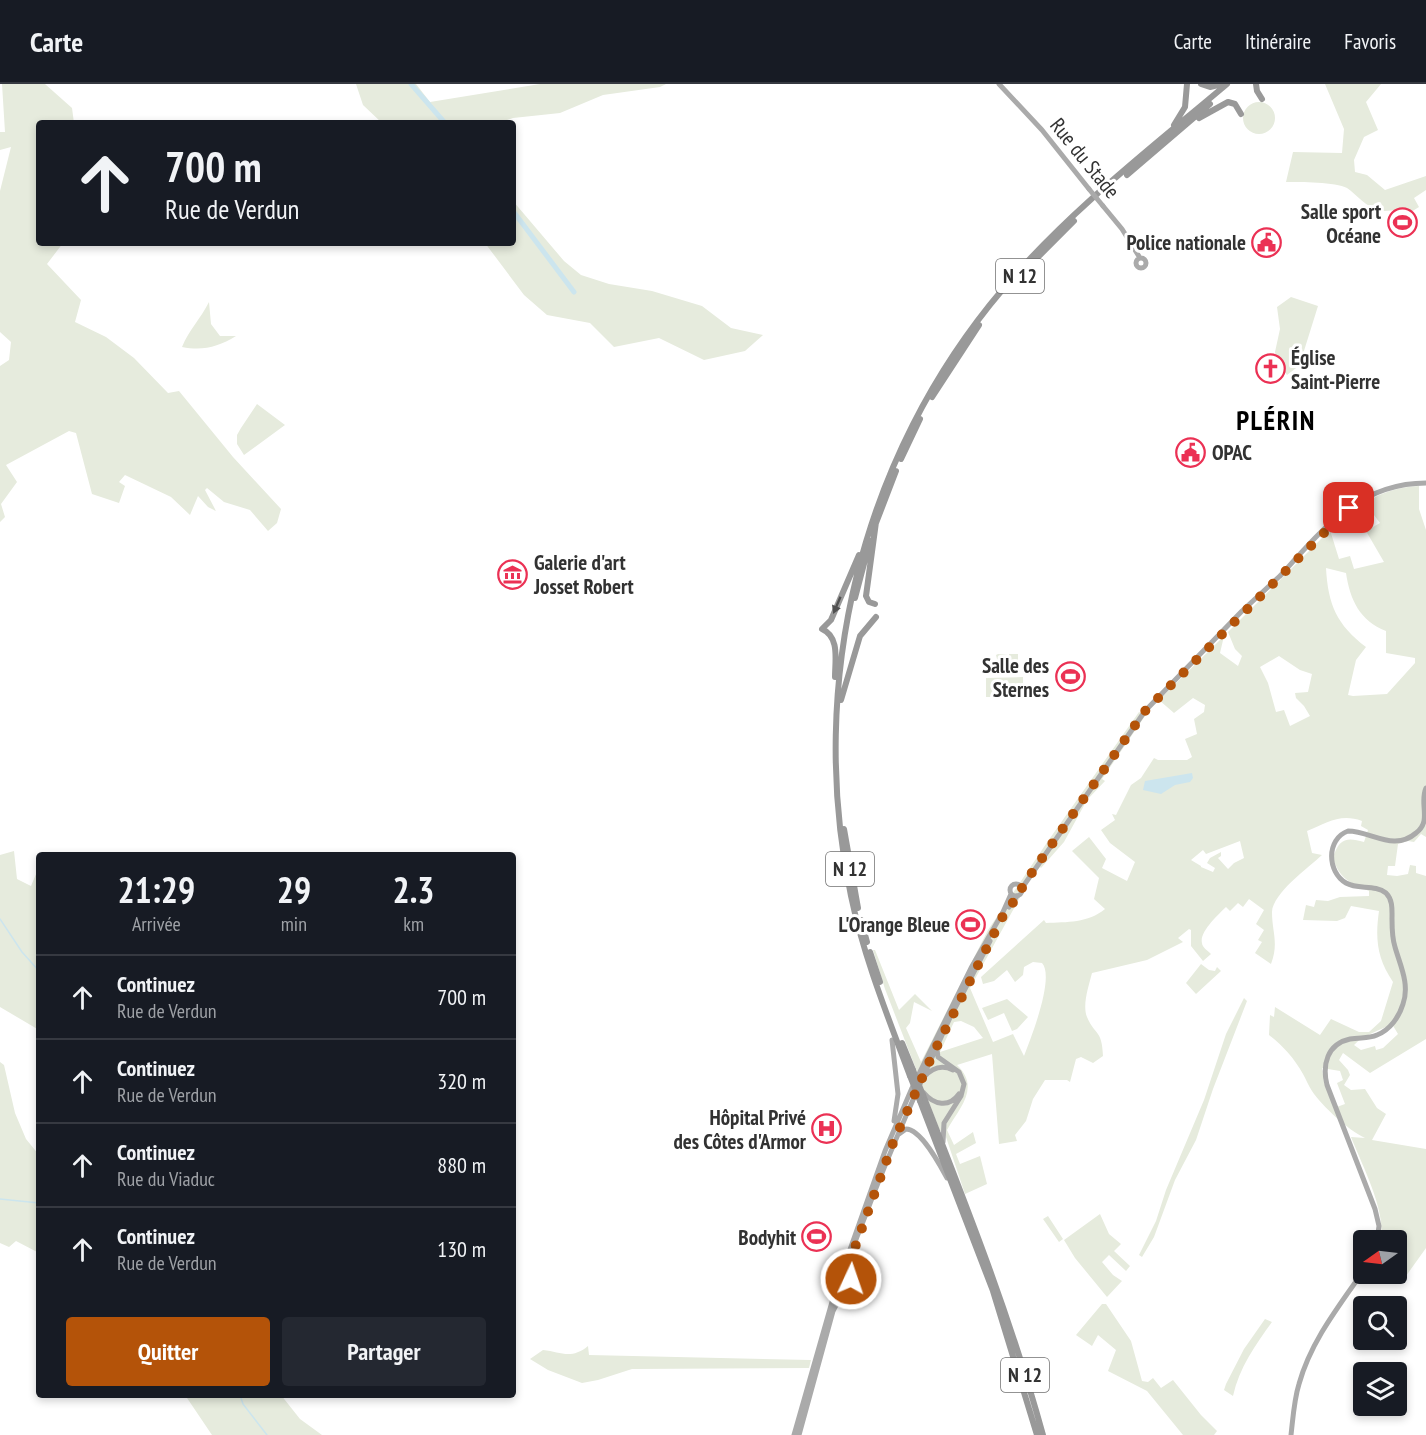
<!DOCTYPE html>
<html lang="fr">
<meta charset="utf-8">
<style>
:root{--surface:#171b24;--page:#242831;--text:#f1f3f6;--muted:#9ea1a6;--line:#363941;--accent:#b45309}
body{margin:0;font-family:"PT Sans Narrow",sans-serif;background:var(--page);color:var(--text);height:100vh;display:flex;flex-direction:column;font-size:22px;white-space:nowrap}
*{box-sizing:border-box;margin:0}
p{font-size:20px;color:var(--muted)}
.icon{flex:none;width:33px;height:33px;fill:none;stroke:currentColor;stroke-width:2;stroke-linecap:round;stroke-linejoin:round}
.map{position:relative;flex:1;overflow:hidden}
.side{position:absolute;left:36px;top:768px;width:480px;height:546px;display:flex;flex-direction:column;background:var(--surface);border-radius:6px;box-shadow:0 3px 9px #0003}
.side>*{flex:none}
.guide{position:absolute;left:36px;top:36px;width:480px;height:126px;border-radius:6px;box-shadow:0 3px 9px #0003;background:#171b24;color:var(--text);overflow:hidden}
.needle{width:39px;rotate:256deg}
.fabs{position:absolute;left:1353px;top:1146px;display:grid;gap:12px}
.fabs a{display:grid;place-items:center;width:54px;height:54px;border-radius:6px;background:var(--surface);box-shadow:0 3px 9px #0003;font-size:30px}
.pin{position:absolute;display:grid;place-items:center;width:51px;height:51px;color:#fff;margin:-26px;border-radius:12px;box-shadow:0 3px 9px #0006}
.me{position:absolute;width:66px;margin:-33px;rotate:3deg;stroke-linejoin:round;filter:drop-shadow(0 0 4px #0008)}
.turn{display:flex;align-items:center;gap:21px;height:126px;padding:0 30px;font-size:27px}
.turn .icon{width:78px;height:78px;stroke-width:2.5}
.turn b{display:block;font-size:42px;line-height:51px}
.eta{display:flex;justify-content:space-evenly;align-items:center;height:102px;text-align:center}
.eta b{font-size:36px;font-weight:800;line-height:42px}
.primary-button{display:flex;gap:12px;margin-top:auto;padding:12px 30px}
.primary-button a{flex:1;height:69px;border-radius:6px;background:var(--accent);color:#fff;font-size:24px;font-weight:800;line-height:69px;text-align:center}
.primary-button a+a{background:var(--page);color:var(--text)}
ul{padding:0;list-style:none}
li{display:flex;align-items:center;gap:18px;height:84px;padding:0 30px;border-top:2px solid var(--line)}
li div{flex:1}
li b{display:block;font-size:22px}
li em{font-style:normal}
header{display:flex;align-items:center;gap:36px;box-sizing:border-box;height:84px;padding:0 30px;background:var(--surface);border-bottom:2px solid var(--line)}
header strong{font-size:28px}
nav{display:flex;gap:33px;margin-inline-start:auto;font-size:21px}
.map>svg:first-child{display:block}
.green{fill:#e6ebdd;fill-rule:evenodd}
.water{fill:#cce5ee}
.lines{fill:none;stroke-linecap:round;stroke-linejoin:round}
.stream{stroke:#cce5ee;stroke-width:1.5}
.river{stroke:#cce5ee;stroke-width:5}
.major{stroke:#aaa;stroke-width:5}
.highway{stroke:#999;stroke-width:6}
.major-bridge{stroke:#aaa;stroke-width:5}
.highway-bridge{stroke:#999;stroke-width:6}
.oneway{fill:#515151}
.route{stroke:#b45309;stroke-width:10;stroke-dasharray:0 18}
.labels{text-anchor:middle;dominant-baseline:central;stroke-width:6;stroke-linejoin:round;paint-order:stroke}
.shield{fill:#fff;stroke:#707070;stroke-width:1.5}
.shield-label{font-size:20px;font-weight:bold;fill:#323232}
.street-label{font-size:21px;fill:#323232;stroke:#fff}
.poi-label{font-size:21px;font-weight:bold;fill:#323232;stroke:#fff;text-anchor:end}
.district-label{font-size:27px;font-weight:bold;letter-spacing:1.5px;fill:#000;stroke:#fff}
</style>
<header>
<strong>Carte</strong>
<nav><a>Carte</a><a>Itinéraire</a><a>Favoris</a></nav>
</header>
<div class="map">
<svg width="1426" height="1351" viewBox="0 0 1426 1351">
<rect width="100%" height="100%" fill="#fff"/>
<path class="green" d="M 2,0 L 45,0 L 72,24 L 74,39 L 39,39 L 39,159 L 63,159 L 47,180 L 81,216 L 75,238 L 106,253 L 134,274 L 168,309 L 179,307 L 233,373 L 281,425 L 277,439 L 268,447 L 250,426 L 224,418 L 207,404 L 205,406 L 216,427 L 208,423 L 198,412 L 190,431 L 171,413 L 125,391 L 119,398 L 125,402 L 119,419 L 92,410 L 76,349 L 69,347 L 6,381 L 17,398 L 1,420 L 5,433 L 0,438 L 0,282 L 9,276 L 11,258 L 0,248 L 0,107 L 11,63 L 0,66 L 0,48 L 5,48 Z
M 356,0 L 416,0 L 430,18 L 540,0 L 666,0 L 660,3 L 603,11 L 560,29 L 513,34 L 499,39 L 382,39 L 363,21 Z
M 1325,0 L 1381,0 L 1366,18 L 1378,46 L 1364,53 L 1354,76 L 1355,88 L 1367,91 L 1385,106 L 1426,92 L 1426,106 L 1414,114 L 1419,123 L 1411,128 C 1397,123 1389,129 1378,126 C 1366,123 1357,111 1347,104 C 1336,98 1300,98 1286,98 L 1293,68 L 1342,69 L 1344,45 Z
M1243 34a16 16 0 1 1 32 0a16 16 0 1 1-32 0Z
M 513,117 L 564,177 L 581,191 L 609,200 L 652,207 L 702,222 L 731,244 L 763,251 L 745,267 L 704,276 L 659,254 L 614,263 L 590,239 L 547,231 L 524,211 L 485,159 L 513,159 Z
M 1291,213 L 1318,222 L 1303,270 L 1300,272 L 1300,281 L 1287,291 L 1285,288 L 1278,289 L 1275,268 L 1280,245 L 1277,223 Z
M 209,218 L 211,240 L 220,252 L 236,252 C 218,263 203,267 182,263 C 189,246 201,234 209,218 Z
M 257,320 L 285,341 L 244,371 L 237,360 L 237,351 L 241,344 Z
M 1419,402 L 1419,425 L 1426,446 L 1426,753 L 1421,750 L 1414,758 L 1408,757 L 1398,760 L 1395,782 L 1388,782 L 1387,791 L 1397,792 L 1408,790 L 1410,781 L 1416,782 L 1416,789 L 1426,792 L 1426,955 L 1370,989 L 1343,969 L 1339,976 L 1348,986 L 1350,991 L 1344,1001 L 1351,1006 L 1365,1005 L 1377,1024 L 1386,1030 L 1372,1056 L 1426,1065 L 1426,1164 L 1401,1199 L 1388,1190 L 1396,1190 L 1396,1156 L 1380,1156 C 1388,1130 1361,1079 1351,1053 L 1365,1054 C 1348,1046 1322,1022 1312,1007 C 1308,1001 1306,995 1303,990 C 1294,974 1283,962 1269,951 L 1270,931 L 1274,933 L 1275,923 L 1320,951 L 1331,935 L 1359,948 L 1369,948 L 1381,937 L 1393,898 C 1377,874 1375,855 1379,827 L 1351,822 L 1345,834 L 1337,837 L 1303,836 L 1306,821 L 1314,823 L 1316,816 L 1328,817 L 1340,813 L 1369,812 L 1369,807 C 1350,798 1340,796 1333,774 C 1339,754 1347,753 1364,758 L 1368,746 L 1361,742 L 1362,737 C 1340,729 1327,739 1307,747 L 1312,769 L 1322,771 C 1308,784 1273,809 1272,828 C 1272,848 1279,859 1271,880 L 1255,869 L 1262,858 L 1258,856 L 1264,846 L 1256,840 L 1264,826 L 1249,815 L 1243,823 L 1238,819 L 1230,827 L 1226,823 C 1219,830 1199,848 1202,859 C 1202,863 1208,867 1211,870 L 1203,877 L 1191,862 L 1191,846 L 1189,845 L 1178,854 L 1183,858 L 1147,876 L 1092,889 C 1089,901 1082,921 1087,933 C 1095,952 1102,945 1103,972 L 1093,979 L 1081,973 L 1076,975 L 1070,998 L 1067,996 L 1045,996 L 1033,1015 L 1026,1037 L 1015,1051 L 1017,1057 L 999,1060 L 992,970 L 957,981 C 981,1004 959,1024 947,1046 L 954,1061 L 973,1048 L 976,1059 L 956,1070 L 960,1080 L 980,1072 L 987,1100 L 965,1110 L 944,1047 L 940,1047 L 885,905 L 873,866 L 875,866 L 899,926 L 915,910 L 932,927 L 914,918 L 910,939 L 906,944 L 921,978 L 988,846 L 1048,757 L 1139,628 L 1145,632 L 1102,695 L 1105,697 L 1087,716 L 1064,758 L 1041,784 L 1040,783 L 1029,797 L 970,904 L 993,958 L 1013,950 L 1024,972 C 1031,954 1055,893 1042,879 L 1033,878 L 1024,883 L 1023,891 L 1015,898 L 1007,886 L 994,897 L 983,900 L 981,893 L 1044,836 L 1046,839 C 1067,838 1088,839 1105,825 L 1094,815 L 1099,794 L 1072,767 L 1089,753 L 1106,775 L 1102,784 L 1127,797 L 1135,778 L 1110,759 L 1101,746 L 1115,736 L 1112,730 L 1116,731 L 1131,701 L 1141,694 L 1154,674 L 1158,676 L 1187,676 L 1192,673 L 1185,655 L 1197,650 L 1194,635 L 1204,628 L 1205,621 L 1193,614 L 1174,629 L 1159,616 L 1224,552 L 1220,569 L 1238,582 L 1242,572 L 1235,565 L 1228,548 L 1330,446 L 1339,475 L 1350,472 L 1354,485 L 1384,478 L 1366,447 L 1380,439 L 1365,419 C 1382,408 1399,403 1419,402 ZM 1326,484 L 1346,489 C 1350,516 1360,537 1386,547 L 1386,569 L 1415,574 L 1415,579 L 1387,610 L 1353,612 L 1348,611 L 1356,576 L 1366,563 C 1337,541 1328,521 1326,484 ZM 1279,572 L 1300,586 L 1312,590 L 1308,608 L 1295,609 L 1296,614 L 1304,622 L 1310,632 L 1290,642 L 1284,626 L 1276,628 L 1268,599 L 1260,583 ZM 1240,757 L 1244,774 L 1234,779 L 1228,785 L 1218,774 L 1221,772 L 1221,768 L 1210,774 L 1207,779 L 1215,784 L 1213,788 L 1201,783 L 1201,782 L 1191,776 L 1203,766 L 1206,770 ZM 961,937 L 974,943 L 983,954 L 940,968 L 954,938 ZM 1392,940 L 1398,950 L 1383,964 L 1376,966 L 1375,962 L 1361,966 L 1354,961 C 1363,951 1379,947 1392,940 ZM 1322,984 L 1340,987 L 1343,996 L 1337,999 L 1345,1020 L 1334,1024 L 1324,998 Z
M 998,570 L 1008,571 L 1007,586 L 996,585 L 996,579 L 998,579 L 996,571 Z
M 1009,570 L 1018,570 L 1018,586 L 1009,586 Z
M 1023,593 L 1023,613 L 986,613 L 986,594 Z
M 14,767 L 17,795 L 31,802 L 39,783 L 39,946 L 0,923 L 0,771 Z
M 1201,880 L 1209,886 L 1215,887 L 1217,883 L 1221,887 L 1196,910 L 1186,899 Z
M 1244,914 L 1247,917 L 1213,1005 L 1196,1056 L 1175,1096 L 1154,1153 L 1142,1173 L 1139,1171 L 1156,1137 L 1166,1106 L 1204,1016 L 1226,950 Z
M 1007,915 L 1028,933 L 1017,945 L 1012,947 L 1004,929 L 988,936 L 982,924 Z
M 0,978 L 4,981 L 15,1029 L 26,1055 L 39,1071 L 39,1169 L 16,1157 L 9,1163 L 0,1159 Z
M 1100,1130 L 1109,1150 L 1121,1160 L 1114,1167 L 1130,1182 L 1126,1187 L 1109,1171 L 1102,1178 L 1113,1191 L 1122,1197 L 1107,1213 L 1075,1174 L 1064,1156 Z
M 1048,1132 L 1063,1155 L 1059,1158 L 1043,1135 Z
M 1102,1220 L 1106,1220 L 1131,1257 L 1142,1297 L 1148,1298 L 1153,1294 L 1161,1304 L 1173,1296 L 1201,1331 L 1217,1347 L 1214,1351 L 1183,1351 L 1147,1307 L 1108,1287 L 1116,1266 L 1098,1251 L 1092,1262 L 1076,1251 Z
M 1265,1235 L 1272,1238 C 1256,1260 1239,1284 1233,1312 L 1224,1306 L 1226,1300 L 1244,1265 Z
M 588,1262 L 589,1271 L 811,1276 L 809,1284 L 632,1285 L 598,1296 L 582,1299 L 548,1286 L 530,1275 L 543,1266 C 561,1268 571,1276 588,1262 Z
M 185,1311 L 281,1311 L 300,1335 L 322,1351 L 212,1351 Z"/>
<path class="water" d="M 1192,689 L 1193,694 L 1190,698 L 1175,701 L 1161,710 L 1143,706 L 1145,697 Z"/>
<g class="lines">
<path class="stream" d="M 0,835 L 22,868 L 39,887
M 0,1115 L 39,1119
M 240,1311 L 243,1320 L 267,1351"/>
<path class="river" d="M 411,0 L 445,39
M 513,127 L 574,208"/>
<path class="major" d="M 999,0 L 1042,46 L 1089,105
M 1103,122 L 1122,145 L 1140,174
M1136 179a5 5 0 1 1 10 0a5 5 0 1 1-10 0Z
M 1280,492 C 1322,446 1359,399 1426,399
M1010 806a6 6 0 1 1 12 0a6 6 0 1 1-12 0Z
M 1022,804 L 1145,627 L 1242,527 L 1281,491
M 1009,823 L 1017,812
M 954,926 L 990,857
M 892,956 L 898,1010 L 894,1037
M 937,966 L 938,973 L 959,988 L 964,1000 L 961,1012 L 944,1039 L 943,1058
M 924,993 C 932,984 941,980 953,986
M 924,1009 C 934,1021 949,1024 959,1010
M 899,1050 L 906,1045 C 921,1045 940,1081 947,1094
M 1377,1156 L 1379,1142 L 1375,1125 L 1327,1001 C 1322,981 1327,960 1350,955 C 1360,953 1368,955 1377,951 C 1390,946 1399,933 1403,920 C 1410,900 1400,881 1395,863 C 1392,854 1392,844 1392,835 C 1392,826 1393,816 1386,809 C 1375,800 1358,806 1346,799 C 1327,788 1326,755 1348,747 C 1371,747 1394,768 1416,749 C 1420,746 1423,742 1424,737 C 1426,726 1421,715 1426,704
M834 1199a9 9 0 1 1 18 0a9 9 0 1 1-18 0Z
M 841,1191 L 885,1067 L 912,1004 L 971,884 L 1003,828 L 1011,810
M 848,1192 C 847,1172 859,1149 866,1130 C 892,1061 922,995 953,927 L 954,921
M 794,1351 L 836,1204
M 799,1351 L 833,1227 L 843,1208
M 1291,1351 C 1293,1334 1294,1316 1299,1300 C 1311,1257 1339,1222 1364,1186"/>
<path class="highway" d="M 1201,0 L 1210,3 L 1222,0
M 1256,0 L 1257,7 L 1262,15
M 1199,34 L 1228,18 L 1235,20 L 1241,30
M 1174,41 L 1185,23 L 1187,0
M 1127,91 L 1210,20
M 1024,187 L 1074,137
M 932,313 L 979,241
M 901,375 L 920,335
M 876,439 L 896,387
M 855,514 L 870,457
M 875,520 L 869,518 L 866,512 L 876,438
M 835,593 C 835,576 840,553 822,545 L 831,536 L 859,471
M 841,616 L 860,552 L 876,533
M 844,745 L 858,824
M 861,836 L 867,858
M 870,868 L 880,898
M 902,959 L 913,986
M 910,992 C 888,933 864,874 851,812 C 806,599 861,372 1003,205 C 1068,128 1150,65 1227,0
M 923,1011 C 967,1123 1011,1235 1043,1351
M 920,1017 L 993,1207 L 1037,1351"/>
<path class="major-bridge" d="M 1089,105 L 1103,122"/>
<path class="highway-bridge" d="M 913,986 L 923,1011
M 910,992 L 920,1017"/>
</g>
<defs><path id="oneway-solid" d="M-6-.8H1V-3.2L6.5 0L1 3.2V.8H-6Z" transform="scale(1.5)"/></defs>
<use class="oneway" href="#oneway-solid" transform="translate(837 521) rotate(113)"/>
<g class="lines">
<path class="route" d="M 851,1195 L 848,1192 L 850,1177 L 893,1059 L 932,972 L 1006,826 L 1021,810 L 1022,804 L 1031,790 L 1145,627 L 1349,424"/>
</g>
<defs>
<symbol id="stadium-ring" viewBox="-11 -11 22 22"><circle r="9.5" fill="#fff" stroke="#eb3154" stroke-width="1.5"/><path d="M0-5a6.5 5 0 1 0 0 10a6.5 5 0 1 0 0-10ZM-3.5-1.8h7v3.6h-7Z" fill="#eb3154"/></symbol>
<symbol id="civic-ring" viewBox="-11 -11 22 22"><circle r="9.5" fill="#fff" stroke="#eb3154" stroke-width="1.5"/><path d="M-.6-6.5H3V-4.5H.6V-3L4-1V1h2V6H-6V1h2V-1L-.6-3ZM-1.2 2.5V6h2.4V2.5Z" fill="#eb3154"/></symbol>
<symbol id="church-ring" viewBox="-11 -11 22 22"><circle r="9.5" fill="#fff" stroke="#eb3154" stroke-width="1.5"/><path d="M-1.2-6h2.4v3.5h3.3v2.4h-3.3V6h-2.4V-.1h-3.3v-2.4h3.3Z" fill="#eb3154"/></symbol>
<symbol id="museum-ring" viewBox="-11 -11 22 22"><circle r="9.5" fill="#fff" stroke="#eb3154" stroke-width="1.5"/><path d="M0-6L6-3V-2H-6V-3ZM-5-1h2V3h-2ZM-1-1h2V3h-2ZM3-1h2V3H3ZM-6 4H6V6H-6Z" fill="#eb3154"/></symbol>
<symbol id="hospital-ring" viewBox="-11 -11 22 22"><circle r="9.5" fill="#fff" stroke="#eb3154" stroke-width="1.5"/><path d="M-5-5h3v3.5h4V-5h3V5h-3V1.5h-4V5h-3Z" fill="#eb3154"/></symbol>
</defs>
<g fill-rule="evenodd">
<use href="#stadium-ring" x="1386" y="122" width="33" height="33"/>
<use href="#civic-ring" x="1250" y="142" width="33" height="33"/>
<use href="#church-ring" x="1254" y="268" width="33" height="33"/>
<use href="#civic-ring" x="1174" y="352" width="33" height="33"/>
<use href="#museum-ring" x="496" y="474" width="33" height="33"/>
<use href="#stadium-ring" x="1054" y="576" width="33" height="33"/>
<use href="#stadium-ring" x="954" y="824" width="33" height="33"/>
<use href="#hospital-ring" x="810" y="1028" width="33" height="33"/>
<use href="#stadium-ring" x="800" y="1136" width="33" height="33"/>
</g>
<g class="labels">
<g class="shield">
<rect x="996" y="175" width="48" height="34" rx="4.5"/>
<rect x="826" y="768" width="48" height="34" rx="4.5"/>
<rect x="1001" y="1274" width="48" height="34" rx="4.5"/>
</g>
<g class="shield-label">
<text x="1020" y="192">N 12</text>
<text x="850" y="785">N 12</text>
<text x="1025" y="1291">N 12</text>
</g>
<g class="street-label">
<text transform="translate(1085 74) rotate(51)">Rue du Stade</text>
</g>
<g class="poi-label">
<text x="1381" y="127">Salle sport<tspan x="1381" dy="24">Océane</tspan></text>
<text x="1246" y="158">Police nationale</text>
<text x="1291" y="273" text-anchor="start">Église<tspan x="1291" dy="24">Saint-Pierre</tspan></text>
<text x="1212" y="368" text-anchor="start">OPAC</text>
<text x="534" y="478" text-anchor="start">Galerie d'art<tspan x="534" dy="24">Josset Robert</tspan></text>
<text x="1049" y="581">Salle des<tspan x="1049" dy="24">Sternes</tspan></text>
<text x="950" y="840">L'Orange Bleue</text>
<text x="806" y="1033">Hôpital Privé<tspan x="806" dy="24">des Côtes d'Armor</tspan></text>
<text x="796" y="1153">Bodyhit</text>
</g>
<g class="district-label">
<text x="1276" y="336">PLÉRIN</text>
</g>
</g>
</svg>
<div class="fabs">
<a><svg class="needle" viewBox="-14 -14 28 28"><path d="M0-13l5 13h-10z" fill="#e53935"/><path d="M0 13l5-13h-10z" fill="#9ea1a6"/></svg></a>
<a><svg class="icon" aria-label="search" viewBox="0 0 24 24"><circle cx="10" cy="10" r="6"/><path d="M15 15l6 6"/></svg></a>
<a><svg class="icon" aria-label="layers" viewBox="0 0 24 24"><path d="M12 4l9 5-9 5-9-5zM3 14l9 5 9-5"/></svg></a>
</div>
<div class="pin" style="left:1349px;top:424px;background:#d93025"><svg class="icon" aria-label="arrive" viewBox="0 0 24 24"><path d="M6 21V4h12l-3 4 3 4H6"/></svg></div>
<svg class="me" style="left:851px;top:1195px" viewBox="-20 -20 40 40"><circle r="17" fill="#b45309" stroke="#fff" stroke-width="3"/><path d="M0-11L8 9 0 5-8 9z" fill="#fff"/></svg>
<div class="guide">
<div class="turn"><svg class="icon" aria-label="ahead" viewBox="0 0 24 24"><path d="M12 20V5M6 11l6-6 6 6"/></svg><div><b>700 m</b>Rue de Verdun</div></div>
</div>
<section class="side">
<div class="eta">
<div><b>21:29</b><p>Arrivée</p></div>
<div><b>29</b><p>min</p></div>
<div><b>2.3</b><p>km</p></div>
</div>
<ul>
<li><svg class="icon" aria-label="ahead" viewBox="0 0 24 24"><path d="M12 20V5M6 11l6-6 6 6"/></svg><div><b>Continuez</b><p>Rue de Verdun</p></div><em>700 m</em></li>
<li><svg class="icon" aria-label="ahead" viewBox="0 0 24 24"><path d="M12 20V5M6 11l6-6 6 6"/></svg><div><b>Continuez</b><p>Rue de Verdun</p></div><em>320 m</em></li>
<li><svg class="icon" aria-label="ahead" viewBox="0 0 24 24"><path d="M12 20V5M6 11l6-6 6 6"/></svg><div><b>Continuez</b><p>Rue du Viaduc</p></div><em>880 m</em></li>
<li><svg class="icon" aria-label="ahead" viewBox="0 0 24 24"><path d="M12 20V5M6 11l6-6 6 6"/></svg><div><b>Continuez</b><p>Rue de Verdun</p></div><em>130 m</em></li>
</ul>
<div class="primary-button"><a>Quitter</a><a>Partager</a></div>
</section>
</div>
